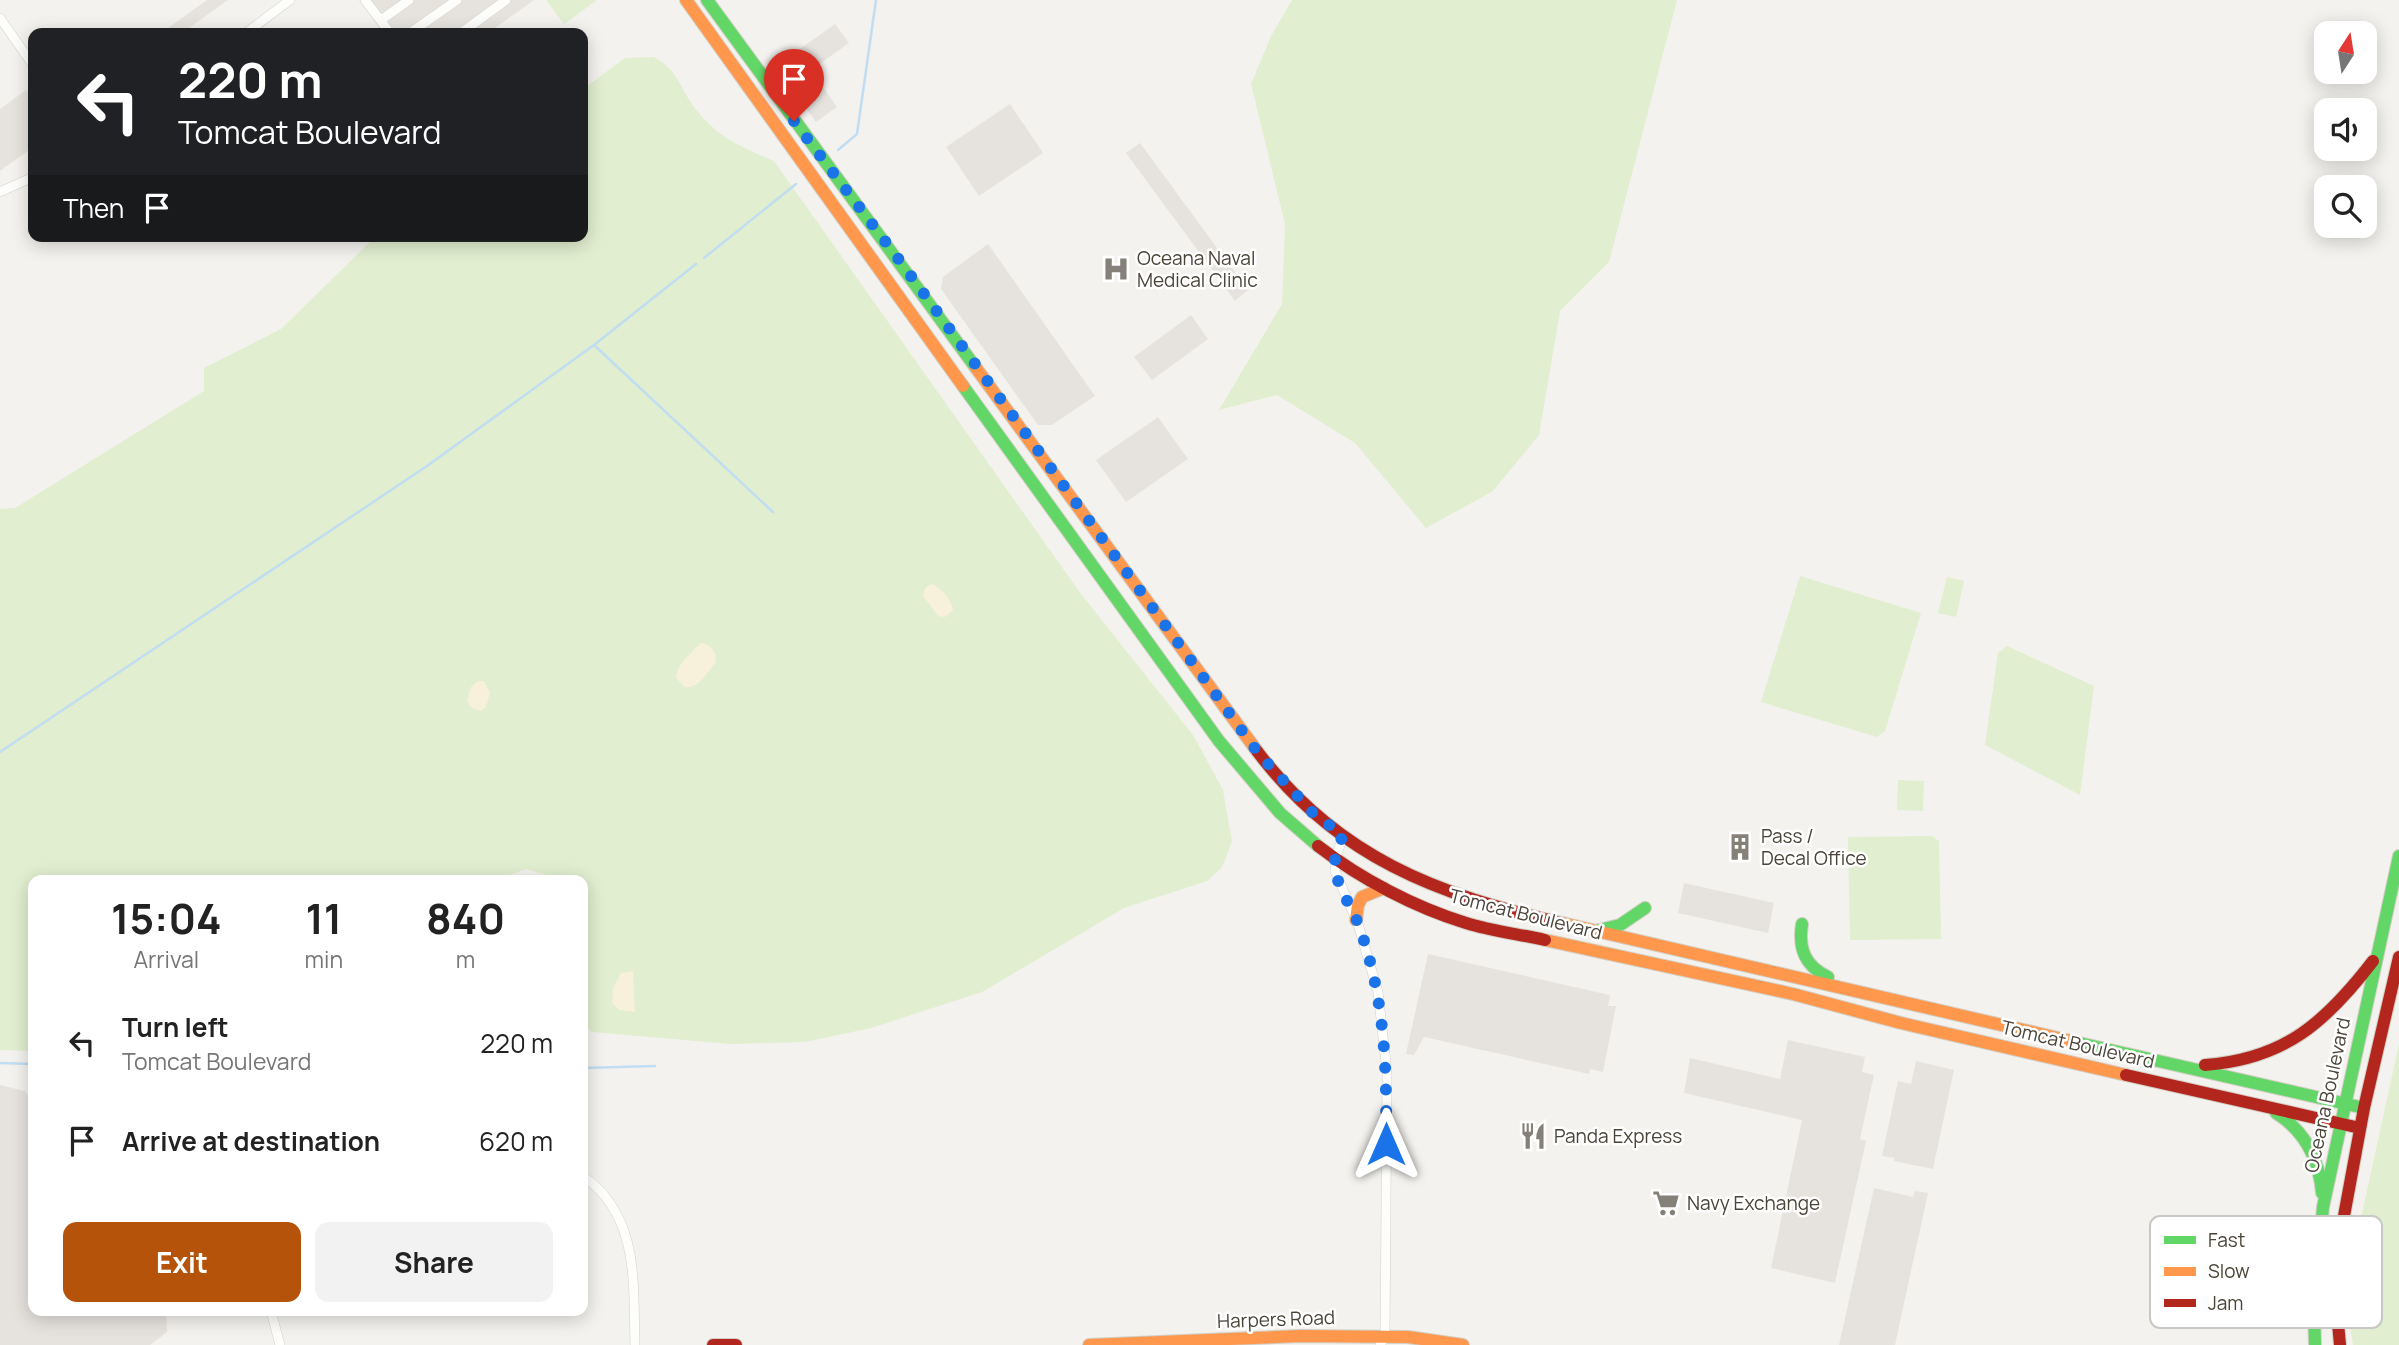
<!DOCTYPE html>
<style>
:root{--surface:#fff;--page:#f2f2f2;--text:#222;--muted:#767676;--accent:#b45309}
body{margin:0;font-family:Manrope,sans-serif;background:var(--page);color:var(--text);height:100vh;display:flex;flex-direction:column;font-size:26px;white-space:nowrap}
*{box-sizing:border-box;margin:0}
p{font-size:23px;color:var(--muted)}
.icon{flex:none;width:38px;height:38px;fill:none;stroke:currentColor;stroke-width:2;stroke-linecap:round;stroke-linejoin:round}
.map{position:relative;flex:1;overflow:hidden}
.panel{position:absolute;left:28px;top:875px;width:560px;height:441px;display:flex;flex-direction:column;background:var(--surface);border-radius:14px;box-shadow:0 4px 18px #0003}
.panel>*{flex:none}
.hud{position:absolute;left:28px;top:28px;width:560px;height:214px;border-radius:14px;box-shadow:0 4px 18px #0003;background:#202124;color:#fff;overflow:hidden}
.needle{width:46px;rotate:12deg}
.buttons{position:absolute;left:2314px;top:21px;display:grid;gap:14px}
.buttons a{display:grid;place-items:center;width:63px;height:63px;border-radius:14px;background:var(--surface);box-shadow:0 4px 18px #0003;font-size:35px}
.pin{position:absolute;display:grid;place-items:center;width:60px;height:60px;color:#fff;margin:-72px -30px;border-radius:50% 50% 50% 0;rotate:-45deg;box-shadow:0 0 7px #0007}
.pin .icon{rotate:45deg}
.me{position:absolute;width:77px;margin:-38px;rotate:0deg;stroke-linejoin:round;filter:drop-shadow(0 0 5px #0008)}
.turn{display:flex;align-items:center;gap:24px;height:147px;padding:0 35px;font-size:32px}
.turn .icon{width:91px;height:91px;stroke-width:2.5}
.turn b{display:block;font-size:49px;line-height:60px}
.then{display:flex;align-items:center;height:66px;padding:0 35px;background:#0003;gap:14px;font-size:26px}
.eta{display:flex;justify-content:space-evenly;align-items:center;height:119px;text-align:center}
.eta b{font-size:42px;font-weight:700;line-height:49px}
.cta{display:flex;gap:14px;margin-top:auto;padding:14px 35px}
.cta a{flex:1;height:80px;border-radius:14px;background:var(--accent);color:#fff;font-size:28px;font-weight:700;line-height:80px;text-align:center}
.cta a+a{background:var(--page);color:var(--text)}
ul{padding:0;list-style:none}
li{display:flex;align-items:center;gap:21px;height:98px;padding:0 35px}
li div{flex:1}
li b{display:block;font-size:26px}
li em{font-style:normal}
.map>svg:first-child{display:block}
.industrial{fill:#e6e2de}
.green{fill:#e1eecf}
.sand{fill:#f7f0da}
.parking{fill:#e6e3df}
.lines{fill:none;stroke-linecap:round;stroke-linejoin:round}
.stream{stroke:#c0ddf1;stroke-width:2.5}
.street-casing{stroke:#d2d0cb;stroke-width:10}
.fast-casing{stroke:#d3cfc5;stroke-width:14}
.slow-casing{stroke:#d3cfc5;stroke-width:14}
.jam-casing{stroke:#d3cfc5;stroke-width:14}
.street{stroke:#fdfdfc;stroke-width:9}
.fast{stroke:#63d668;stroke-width:12}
.slow{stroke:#ff974d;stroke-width:12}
.jam{stroke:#b3261e;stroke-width:12}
.route{stroke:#1a73e8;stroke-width:12;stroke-dasharray:0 21.6}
.labels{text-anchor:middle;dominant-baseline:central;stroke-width:5;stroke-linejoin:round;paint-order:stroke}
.poi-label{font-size:19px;fill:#4b4439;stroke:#fff;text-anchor:start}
.street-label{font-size:19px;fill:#4b4439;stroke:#fff}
.key{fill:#fff;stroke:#c9c7c4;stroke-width:2}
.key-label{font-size:19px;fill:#4b4439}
</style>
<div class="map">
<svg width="2399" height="1345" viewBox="0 0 2399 1345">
<rect width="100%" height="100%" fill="#f4f2ee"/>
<path class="industrial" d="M 0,1085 L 25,1091 L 33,1103 L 33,1311 L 166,1311 L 167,1332 L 150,1345 L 0,1345 Z"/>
<path class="green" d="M 546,0 L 597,0 L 564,24 Z
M 1292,0 L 1677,0 L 1609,262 L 1560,311 L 1539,435 L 1493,491 L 1426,528 L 1355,443 L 1277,395 L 1219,410 L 1282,304 L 1285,224 L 1251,84 L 1271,36 Z
M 654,57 C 679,71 678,85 694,107 C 718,138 739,146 774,161 L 1081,594 L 1193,735 L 1223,790 L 1232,842 L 1222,867 L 1207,881 L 1124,908 L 982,992 L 871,1028 L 805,1042 L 731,1044 L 592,1032 L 583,1024 L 583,932 L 585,923 L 583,880 L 564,880 L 526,869 L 496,880 L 33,880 L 33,1051 L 0,1050 L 0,509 L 15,508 L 204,391 L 204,368 L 281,329 L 376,236 L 583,236 L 583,89 L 625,58 Z
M 1800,576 L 1921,613 L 1885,731 L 1877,737 L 1761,702 Z
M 1947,577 L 1964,581 L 1956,617 L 1938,613 Z
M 2007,646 L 2094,686 L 2080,795 L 1985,745 L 1998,653 Z
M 1898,780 L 1924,781 L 1923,811 L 1897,810 Z
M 1932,836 L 1939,841 L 1941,939 L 1850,940 L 1848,837 Z
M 2399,1044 L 2399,1345 L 2353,1345 L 2348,1313 L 2354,1250 Z"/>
<path class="sand" d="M 931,584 C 940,586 952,600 953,610 L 945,617 L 938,616 L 923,596 L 925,588 Z
M 700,643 C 710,643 717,652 716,662 C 707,673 699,688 685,687 L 676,678 C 677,663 691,654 700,643 Z
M 478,681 L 484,681 L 490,693 L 486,707 L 481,711 L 472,708 L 467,701 L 471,687 Z
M 633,971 L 635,1012 L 619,1010 L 612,1003 L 613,988 L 621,973 Z"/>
<path class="parking" d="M 207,0 L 228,0 L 182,33 L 161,33 Z
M 359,0 L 534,0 L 488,33 L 383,33 Z
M 835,24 L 849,43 L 811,70 L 837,107 L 816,122 L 776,66 Z
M 26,90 L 33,100 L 33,147 L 0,171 L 0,109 Z
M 1010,104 L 1043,153 L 979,196 L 946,147 Z
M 1140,143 L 1248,290 L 1235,301 L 1126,153 Z
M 988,244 L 1095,396 L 1052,425 L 1038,425 L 941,289 L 943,277 Z
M 1191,315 L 1208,339 L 1152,380 L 1134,357 Z
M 1158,417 L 1188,459 L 1126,502 L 1096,460 Z
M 1684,883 L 1774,903 L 1768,933 L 1678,913 Z
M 1428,954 L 1610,995 L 1608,1006 L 1616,1006 L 1603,1072 L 1590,1069 L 1589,1074 L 1424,1037 L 1414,1055 L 1406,1054 Z
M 1788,1040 L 1865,1057 L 1862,1072 L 1874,1075 L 1860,1139 L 1866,1141 L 1835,1283 L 1771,1268 L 1802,1120 L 1684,1093 L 1690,1058 L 1780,1079 Z
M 1916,1061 L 1954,1070 L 1933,1169 L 1894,1161 L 1894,1158 L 1882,1156 L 1898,1081 L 1911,1084 Z
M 1874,1188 L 1913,1197 L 1915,1191 L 1928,1193 L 1895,1345 L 1839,1345 Z"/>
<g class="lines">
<path class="stream" d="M 838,150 L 857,134 L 876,0
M 704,258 L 796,184
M 594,345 L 773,512
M 0,752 L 427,466 L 594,345 L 696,264
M 0,1063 L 33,1064
M 583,1068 L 655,1066"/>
<defs>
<path id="street" d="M 365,0 L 390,33
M 0,18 L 33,65
M 381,20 L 409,0
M 246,33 L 290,0
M 410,33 L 457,0
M 461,33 L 506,0
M 0,192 L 33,177
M 1344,835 L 1335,858 L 1335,871 L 1358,924 L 1378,992 L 1387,1072 L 1385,1337 L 1380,1345
M 583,1176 C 640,1216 633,1284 635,1345
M 271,1311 L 280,1345"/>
<path id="fast" d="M 707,0 L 976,368
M 963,386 L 1219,741 L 1280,813 L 1318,846
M 1802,924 C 1798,949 1805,966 1828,977
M 1599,930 L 1620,925 L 1645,908
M 2075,1042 L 2364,1108
M 2276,1113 C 2305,1131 2319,1159 2322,1193
M 2315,1345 L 2314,1308 L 2323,1207 L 2399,856"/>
<path id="slow" d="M 686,0 L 963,386
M 976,368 L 1257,751
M 1356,920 L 1358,905 L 1362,897 L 1384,888
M 1562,923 L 2075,1042
M 1545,940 L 1793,994 L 1901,1023 L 2126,1075
M 1089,1345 L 1300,1336 L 1408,1337 L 1463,1345"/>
<path id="jam" d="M 1257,751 C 1337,857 1437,895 1562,923
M 1318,846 C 1361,879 1414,907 1466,923 C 1491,931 1519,934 1545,940
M 2205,1065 C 2285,1059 2326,1022 2373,961
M 2126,1075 L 2360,1128
M 713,1345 L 736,1345
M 2340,1345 L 2335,1290 L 2339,1243 L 2364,1108 L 2399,957"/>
</defs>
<use href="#street" class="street-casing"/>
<use href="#fast" class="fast-casing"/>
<use href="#slow" class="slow-casing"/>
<use href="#jam" class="jam-casing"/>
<use href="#street" class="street"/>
<use href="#fast" class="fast"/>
<use href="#slow" class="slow"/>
<use href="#jam" class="jam"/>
</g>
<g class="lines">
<path class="route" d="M 794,121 L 903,265 L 1259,754 L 1314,814 L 1343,835 C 1340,843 1335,852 1335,861 C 1333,882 1352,906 1359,926 C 1385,997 1387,1069 1386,1144"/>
</g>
<defs>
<symbol id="hospital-bare" viewBox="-9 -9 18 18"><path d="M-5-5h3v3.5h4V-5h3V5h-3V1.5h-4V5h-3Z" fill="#868178" stroke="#fff" stroke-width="2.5" paint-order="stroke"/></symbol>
<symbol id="building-bare" viewBox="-9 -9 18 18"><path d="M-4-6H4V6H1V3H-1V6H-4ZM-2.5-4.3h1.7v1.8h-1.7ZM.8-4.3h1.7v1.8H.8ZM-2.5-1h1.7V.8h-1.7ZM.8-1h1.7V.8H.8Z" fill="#868178" stroke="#fff" stroke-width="2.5" paint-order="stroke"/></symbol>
<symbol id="restaurant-bare" viewBox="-9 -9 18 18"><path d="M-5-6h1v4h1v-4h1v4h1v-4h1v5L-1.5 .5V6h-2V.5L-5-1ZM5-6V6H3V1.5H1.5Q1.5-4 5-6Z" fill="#868178" stroke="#fff" stroke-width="2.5" paint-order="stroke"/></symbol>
<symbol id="supermarket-bare" viewBox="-9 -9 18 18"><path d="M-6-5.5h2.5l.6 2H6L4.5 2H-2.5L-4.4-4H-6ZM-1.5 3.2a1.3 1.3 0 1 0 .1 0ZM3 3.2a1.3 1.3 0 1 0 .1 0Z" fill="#868178" stroke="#fff" stroke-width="2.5" paint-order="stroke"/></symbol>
</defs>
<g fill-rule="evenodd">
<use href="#hospital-bare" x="1097" y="250" width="38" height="38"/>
<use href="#building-bare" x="1721" y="828" width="38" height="38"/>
<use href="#restaurant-bare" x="1514" y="1117" width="38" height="38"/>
<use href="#supermarket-bare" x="1647" y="1184" width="38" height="38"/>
</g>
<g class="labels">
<g class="poi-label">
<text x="1137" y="258">Oceana Naval<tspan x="1137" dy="22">Medical Clinic</tspan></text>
<text x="1761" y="836">Pass /<tspan x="1761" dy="22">Decal Office</tspan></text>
<text x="1554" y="1136">Panda Express</text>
<text x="1687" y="1203">Navy Exchange</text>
</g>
<g class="street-label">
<text transform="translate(1526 914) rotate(14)">Tomcat Boulevard</text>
<text transform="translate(2078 1044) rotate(13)">Tomcat Boulevard</text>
<text transform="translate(2327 1095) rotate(-78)">Oceana Boulevard</text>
<text transform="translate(1276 1319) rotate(-2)">Harpers Road</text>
</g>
</g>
<rect x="2150" y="1216" width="232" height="112" rx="10" class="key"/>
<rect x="2164" y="1236" width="32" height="8" fill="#63d668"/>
<rect x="2164" y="1267" width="32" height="9" fill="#ff974d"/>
<rect x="2164" y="1299" width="32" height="8" fill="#b3261e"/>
<g class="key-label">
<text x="2208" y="1247">Fast</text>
<text x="2208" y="1278">Slow</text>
<text x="2208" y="1310">Jam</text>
</g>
</svg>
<div class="buttons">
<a><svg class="needle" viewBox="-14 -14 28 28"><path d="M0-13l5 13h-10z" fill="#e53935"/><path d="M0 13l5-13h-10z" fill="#767676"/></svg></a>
<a><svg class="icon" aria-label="sound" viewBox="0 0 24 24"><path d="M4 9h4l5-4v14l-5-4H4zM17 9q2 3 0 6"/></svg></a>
<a><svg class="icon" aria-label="search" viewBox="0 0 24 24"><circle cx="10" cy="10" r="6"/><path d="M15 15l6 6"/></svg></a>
</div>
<div class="pin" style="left:794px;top:121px;background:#d93025"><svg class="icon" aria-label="arrive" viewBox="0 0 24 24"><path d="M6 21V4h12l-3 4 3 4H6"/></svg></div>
<svg class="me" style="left:1386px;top:1144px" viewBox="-20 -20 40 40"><path d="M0-17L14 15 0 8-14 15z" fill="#1a73e8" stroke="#fff" stroke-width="4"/></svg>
<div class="hud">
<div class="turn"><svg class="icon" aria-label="left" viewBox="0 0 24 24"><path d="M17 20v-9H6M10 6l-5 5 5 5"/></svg><div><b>220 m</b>Tomcat Boulevard</div></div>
<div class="then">Then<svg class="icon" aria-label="arrive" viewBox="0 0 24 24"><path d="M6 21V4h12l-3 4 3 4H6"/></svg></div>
</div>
<section class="panel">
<div class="eta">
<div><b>15:04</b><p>Arrival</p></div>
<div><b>11</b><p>min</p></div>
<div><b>840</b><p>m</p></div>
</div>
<ul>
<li><svg class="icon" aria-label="left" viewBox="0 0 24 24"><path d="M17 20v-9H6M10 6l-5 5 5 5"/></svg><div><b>Turn left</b><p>Tomcat Boulevard</p></div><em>220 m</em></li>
<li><svg class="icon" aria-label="arrive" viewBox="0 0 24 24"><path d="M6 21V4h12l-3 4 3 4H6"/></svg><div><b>Arrive at destination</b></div><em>620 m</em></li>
</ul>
<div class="cta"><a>Exit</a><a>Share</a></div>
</section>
</div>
